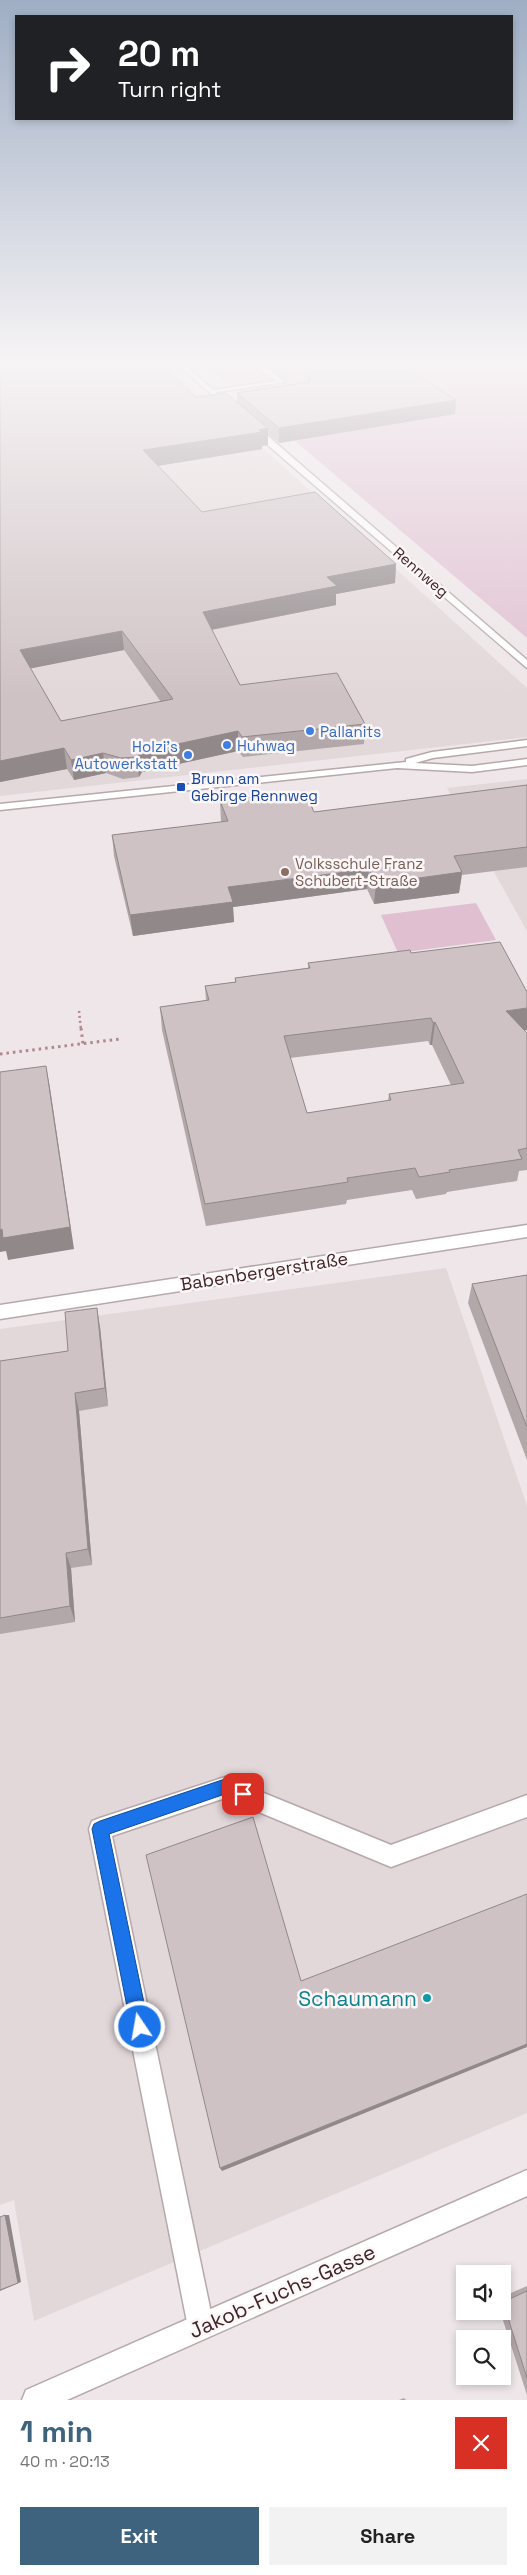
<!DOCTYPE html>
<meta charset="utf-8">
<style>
:root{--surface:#fff;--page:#f2f2f2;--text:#222;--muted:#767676;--accent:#3e637f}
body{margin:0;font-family:"Space Grotesk",sans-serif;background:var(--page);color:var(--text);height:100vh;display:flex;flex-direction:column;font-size:19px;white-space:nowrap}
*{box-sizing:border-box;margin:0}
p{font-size:16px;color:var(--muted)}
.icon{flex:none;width:28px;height:28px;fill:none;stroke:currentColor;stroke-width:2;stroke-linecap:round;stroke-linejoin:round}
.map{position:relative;height:2400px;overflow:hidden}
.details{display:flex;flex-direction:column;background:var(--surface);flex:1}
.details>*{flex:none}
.hud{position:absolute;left:15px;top:15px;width:498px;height:105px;border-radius:0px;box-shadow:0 2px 8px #0003;background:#202124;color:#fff;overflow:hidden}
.tools{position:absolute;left:456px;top:2265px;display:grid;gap:10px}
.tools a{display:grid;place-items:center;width:55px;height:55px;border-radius:0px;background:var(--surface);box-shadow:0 2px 8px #0003;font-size:25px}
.pin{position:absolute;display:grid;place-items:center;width:42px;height:42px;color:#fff;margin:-21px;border-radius:10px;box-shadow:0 2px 8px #0006}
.me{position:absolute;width:55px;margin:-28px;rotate:348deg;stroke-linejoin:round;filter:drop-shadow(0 0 4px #0008)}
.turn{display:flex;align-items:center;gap:18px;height:105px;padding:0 20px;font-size:22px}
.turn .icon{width:65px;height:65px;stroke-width:2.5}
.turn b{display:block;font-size:35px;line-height:42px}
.round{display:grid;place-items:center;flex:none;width:52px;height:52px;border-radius:0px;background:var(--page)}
.headline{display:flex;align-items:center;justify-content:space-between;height:85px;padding:0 20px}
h1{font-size:30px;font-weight:800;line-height:38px;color:var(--accent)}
.button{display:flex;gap:10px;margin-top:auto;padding:10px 20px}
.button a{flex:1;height:58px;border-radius:0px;background:var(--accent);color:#fff;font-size:20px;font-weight:800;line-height:58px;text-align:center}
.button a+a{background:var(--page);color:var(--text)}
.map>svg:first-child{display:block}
.built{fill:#e2d7d9}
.green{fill:#dfbfd0}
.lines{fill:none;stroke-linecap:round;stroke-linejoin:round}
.lane-casing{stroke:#b7a8aa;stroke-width:3}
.street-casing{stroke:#b7a8aa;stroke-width:3}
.path-far1{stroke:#b2868b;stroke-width:2.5;stroke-dasharray:2 3;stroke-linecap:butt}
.path{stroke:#b2868b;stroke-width:3;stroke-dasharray:2.5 4;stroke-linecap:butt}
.lane{fill:#fff;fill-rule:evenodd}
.street{fill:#fff;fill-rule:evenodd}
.wall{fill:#b2a7a9;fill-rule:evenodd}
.shaded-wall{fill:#91888a}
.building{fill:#cfc2c5;stroke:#91888a;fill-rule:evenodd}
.route{fill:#1a73e8;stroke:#114b97}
.shop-dot{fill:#3f7fe0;stroke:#fbf6f8;stroke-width:2}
.transit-dot{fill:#1a4fb4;stroke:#fbf6f8;stroke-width:2}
.education-dot{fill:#8d6e63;stroke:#fbf6f8;stroke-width:2}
.culture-dot{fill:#0f9aa8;stroke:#fbf6f8;stroke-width:2}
.labels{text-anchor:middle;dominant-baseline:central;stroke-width:5;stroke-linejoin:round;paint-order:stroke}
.far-street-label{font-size:15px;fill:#412426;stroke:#fbf6f8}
.far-shop-label{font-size:15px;fill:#366cbe;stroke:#fbf6f8;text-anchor:start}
.far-transit-label{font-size:15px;fill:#164399;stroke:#fbf6f8;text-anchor:start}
.far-education-label{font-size:15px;fill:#785e54;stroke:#fbf6f8;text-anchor:start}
.street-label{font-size:18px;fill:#412426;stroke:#fbf6f8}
.near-culture-label{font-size:21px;fill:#0d838f;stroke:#fbf6f8;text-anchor:end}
.near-street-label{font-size:21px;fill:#412426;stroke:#fbf6f8}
</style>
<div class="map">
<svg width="527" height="2400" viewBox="0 0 527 2400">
<rect width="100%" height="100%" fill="#eee6e8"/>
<path class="built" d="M 0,362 L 163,362 L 264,449 L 527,688 L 527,737 L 0,796 Z
M 527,779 L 527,931 L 447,788 Z
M 446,1268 L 527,1506 L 527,2113 L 34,2321 L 14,2200 L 0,2205 L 0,1329 Z"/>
<path class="green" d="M 202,362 L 527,362 L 527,638 Z
M 476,903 L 496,940 L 398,953 L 381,915 Z"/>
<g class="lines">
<defs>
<path id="lane" d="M 251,362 L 259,362 L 285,382 L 211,393 L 213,390 L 276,381 Z
M 225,1777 L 391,1845 L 527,1795 L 527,1817 L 391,1867 L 225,1798 L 112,1836 L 214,2327 L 210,2336 L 201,2340 L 192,2336 L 188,2327 L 89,1829 L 92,1821 L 100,1818 Z"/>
<path id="street" d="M 175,362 L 182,362 L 231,406 L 231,408 L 227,408 Z
M 249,425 L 255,425 L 527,660 L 527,668 L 249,429 Z
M 527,740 L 527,746 L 433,758 L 415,763 L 472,766 L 527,759 L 527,765 L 472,772 L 397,768 L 0,810 L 0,804 L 406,762 L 406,759 L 432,752 Z
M 527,1225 L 527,1237 L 0,1319 L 0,1305 Z
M 527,2170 L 527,2196 L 67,2400 L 22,2400 L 26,2390 Z"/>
</defs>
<use href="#lane" class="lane-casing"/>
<use href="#street" class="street-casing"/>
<path class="path-far1" d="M 79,1011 L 81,1030"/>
<path class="path" d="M 81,1028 L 83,1044
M 0,1054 L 120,1039"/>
<use href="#lane" class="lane"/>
<use href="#street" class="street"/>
</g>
<path class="wall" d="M 0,362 L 196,397 L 237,402 L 237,393 L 309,382 L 309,373 L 455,414 L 279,443 L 268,434 L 268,445 L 262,446 L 262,449 L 158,466 L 202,512 L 396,564 L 395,583 L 336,594 L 336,605 L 212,630 L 240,685 L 365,724 L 364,744 L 243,757 L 238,751 L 142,772 L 139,777 L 123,779 L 106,773 L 74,780 L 67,769 L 0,782 ZM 124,650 L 161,702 L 61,721 L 30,668 Z
M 527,785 L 527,867 L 462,875 L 459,893 L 374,904 L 367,889 L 233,907 L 234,922 L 133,936 L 114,856 L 112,835 L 221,822 L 220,801 L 314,812 Z
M 411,953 L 527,1033 L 527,1170 L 519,1171 L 517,1181 L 447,1192 L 446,1194 L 416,1199 L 412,1190 L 347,1200 L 346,1204 L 206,1226 L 162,1030 L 160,1007 L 206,1001 L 205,986 L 235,982 L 235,978 L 308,968 L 308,963 ZM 428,1041 L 430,1045 L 432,1045 L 451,1085 L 389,1094 L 388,1101 L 307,1113 L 290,1058 Z
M 527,1275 L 527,1460 L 468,1303 L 472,1284 Z
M 100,1327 L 108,1406 L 79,1411 L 92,1565 L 71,1568 L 75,1622 L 0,1634 L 0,1361 L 68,1351 Z
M 527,2286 L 527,2395 L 500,2311 L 502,2311 L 502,2297 Z
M 404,2398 L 406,2400 L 399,2400 Z"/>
<path class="shaded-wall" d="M 456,400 L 455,414 L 279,443 L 279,428 Z
M 268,428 L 268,445 L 262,446 L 262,449 L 144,468 L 143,450 Z
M 396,564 L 395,583 L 336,594 L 336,605 L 204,631 L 203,612 L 327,577 Z
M 122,631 L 124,650 L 23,670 L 20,650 Z
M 238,731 L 238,751 L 142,772 L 139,777 L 137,757 L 140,752 Z
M 64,748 L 67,769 L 0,782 L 0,761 Z
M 103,753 L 106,773 L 74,780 L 71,760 Z
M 369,869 L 367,889 L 233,907 L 234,922 L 133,936 L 130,915 L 228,887 Z
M 462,872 L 459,893 L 374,904 L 376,884 Z
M 527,1008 L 527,1030 L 502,1034 L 506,1011 Z
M 435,1022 L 432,1045 L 430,1045 L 433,1023 Z
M 46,1066 L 50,1088 L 74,1249 L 8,1260 L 6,1251 L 0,1252 L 0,1230 Z
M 97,1308 L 100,1327 L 108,1406 L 105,1388 Z
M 75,1393 L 79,1411 L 92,1565 L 88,1549 Z
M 66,1553 L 71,1568 L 75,1622 L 70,1606 Z
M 527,2044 L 527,2047 L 222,2171 L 220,2168 Z
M 5,2215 L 9,2215 L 21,2282 L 0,2291 Z"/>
<path class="building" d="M 0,362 L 158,362 L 196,397 L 226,393 L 268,428 L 259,430 L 262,432 L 143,450 L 202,512 L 315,492 L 396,564 L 327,577 L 337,586 L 203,612 L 240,685 L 337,673 L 365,724 L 242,737 L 238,731 L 140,752 L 137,757 L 121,758 L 103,753 L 71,760 L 64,748 L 0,761 ZM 122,631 L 173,699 L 61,721 L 20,650 Z
M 309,373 L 414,373 L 456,400 L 279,428 L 237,393 L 310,382 Z
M 527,785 L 527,847 L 454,856 L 462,872 L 376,884 L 369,869 L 228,887 L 233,902 L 130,915 L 112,835 L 228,821 L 220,801 L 305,791 L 314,812 Z
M 500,942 L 527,992 L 527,1008 L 506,1011 L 527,1033 L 527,1148 L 518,1150 L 522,1159 L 449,1170 L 450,1172 L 419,1177 L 415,1168 L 347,1178 L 348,1182 L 205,1204 L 160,1007 L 209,1000 L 205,986 L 236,982 L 235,978 L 310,968 L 308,963 L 410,950 L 411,953 ZM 431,1018 L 433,1023 L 435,1022 L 464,1083 L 389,1094 L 391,1100 L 307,1113 L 284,1036 Z
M 46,1066 L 70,1227 L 3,1238 L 2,1229 L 0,1230 L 0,1072 Z
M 527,1275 L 527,1427 L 472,1284 Z
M 97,1308 L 105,1388 L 75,1393 L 88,1549 L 66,1553 L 70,1606 L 0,1618 L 0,1361 L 68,1351 L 65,1312 Z
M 253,1817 L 301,1981 L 527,1894 L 527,2044 L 220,2168 L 146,1855 Z
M 5,2215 L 18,2283 L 0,2290 L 0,2217 Z
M 527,2291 L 527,2378 L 503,2302 Z"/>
<linearGradient id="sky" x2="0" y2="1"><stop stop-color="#9faec4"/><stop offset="0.52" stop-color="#f7f4f5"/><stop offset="1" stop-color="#f7f4f5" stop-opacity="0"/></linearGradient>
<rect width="527" height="698" fill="url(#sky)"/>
<path class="route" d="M 225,1779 L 249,1789 L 251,1794 L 249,1800 L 243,1802 L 225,1794 L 109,1834 L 149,2027 L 146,2033 L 140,2036 L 133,2033 L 131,2027 L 92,1829 L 94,1824 L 100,1821 Z"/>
<g class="shop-dot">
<circle cx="310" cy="731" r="5"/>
<circle cx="227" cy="745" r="5"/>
<circle cx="188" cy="755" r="5"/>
</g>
<rect class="transit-dot" x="176" y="782" width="10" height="10" rx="2.5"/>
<circle class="education-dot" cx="285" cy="872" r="5"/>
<circle class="culture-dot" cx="427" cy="1998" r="5"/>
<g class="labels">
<g class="far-street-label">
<text transform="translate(421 572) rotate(41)">Rennweg</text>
</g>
<g class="far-shop-label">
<text x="320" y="731">Pallanits</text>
<text x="237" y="745">Huhwag</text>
<text x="178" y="746" text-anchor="end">Holzi's<tspan x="178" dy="17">Autowerkstatt</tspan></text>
</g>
<g class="far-transit-label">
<text x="191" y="778">Brunn am<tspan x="191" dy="17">Gebirge Rennweg</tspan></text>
</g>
<g class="far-education-label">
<text x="295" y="863">Volksschule Franz<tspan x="295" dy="17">Schubert-Straße</tspan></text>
</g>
<g class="street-label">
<text transform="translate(264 1271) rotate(-9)">Babenbergerstraße</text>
</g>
<g class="near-culture-label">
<text x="417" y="1998">Schaumann</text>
</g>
<g class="near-street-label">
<text transform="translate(282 2291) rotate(-24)">Jakob-Fuchs-Gasse</text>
</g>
</g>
</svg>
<div class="tools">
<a><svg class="icon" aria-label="sound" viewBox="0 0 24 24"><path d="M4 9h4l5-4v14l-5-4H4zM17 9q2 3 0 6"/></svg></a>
<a><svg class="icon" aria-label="search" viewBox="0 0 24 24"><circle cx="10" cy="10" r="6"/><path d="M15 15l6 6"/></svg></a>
</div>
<div class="pin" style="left:243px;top:1794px;background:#d93025"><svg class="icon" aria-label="arrive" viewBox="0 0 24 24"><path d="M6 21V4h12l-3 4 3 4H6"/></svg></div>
<svg class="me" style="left:140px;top:2027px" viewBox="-20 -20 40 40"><circle r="17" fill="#1a73e8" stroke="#fff" stroke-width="3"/><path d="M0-11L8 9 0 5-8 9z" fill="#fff"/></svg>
<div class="hud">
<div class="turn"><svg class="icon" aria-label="right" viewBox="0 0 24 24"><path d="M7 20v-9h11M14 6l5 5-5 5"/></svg><div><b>20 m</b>Turn right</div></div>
</div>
</div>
<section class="details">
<div class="headline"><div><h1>1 min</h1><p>40 m · 20:13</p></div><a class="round" style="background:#d93025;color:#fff"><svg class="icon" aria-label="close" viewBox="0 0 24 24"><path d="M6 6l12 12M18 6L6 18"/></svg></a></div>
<div class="button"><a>Exit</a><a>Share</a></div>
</section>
